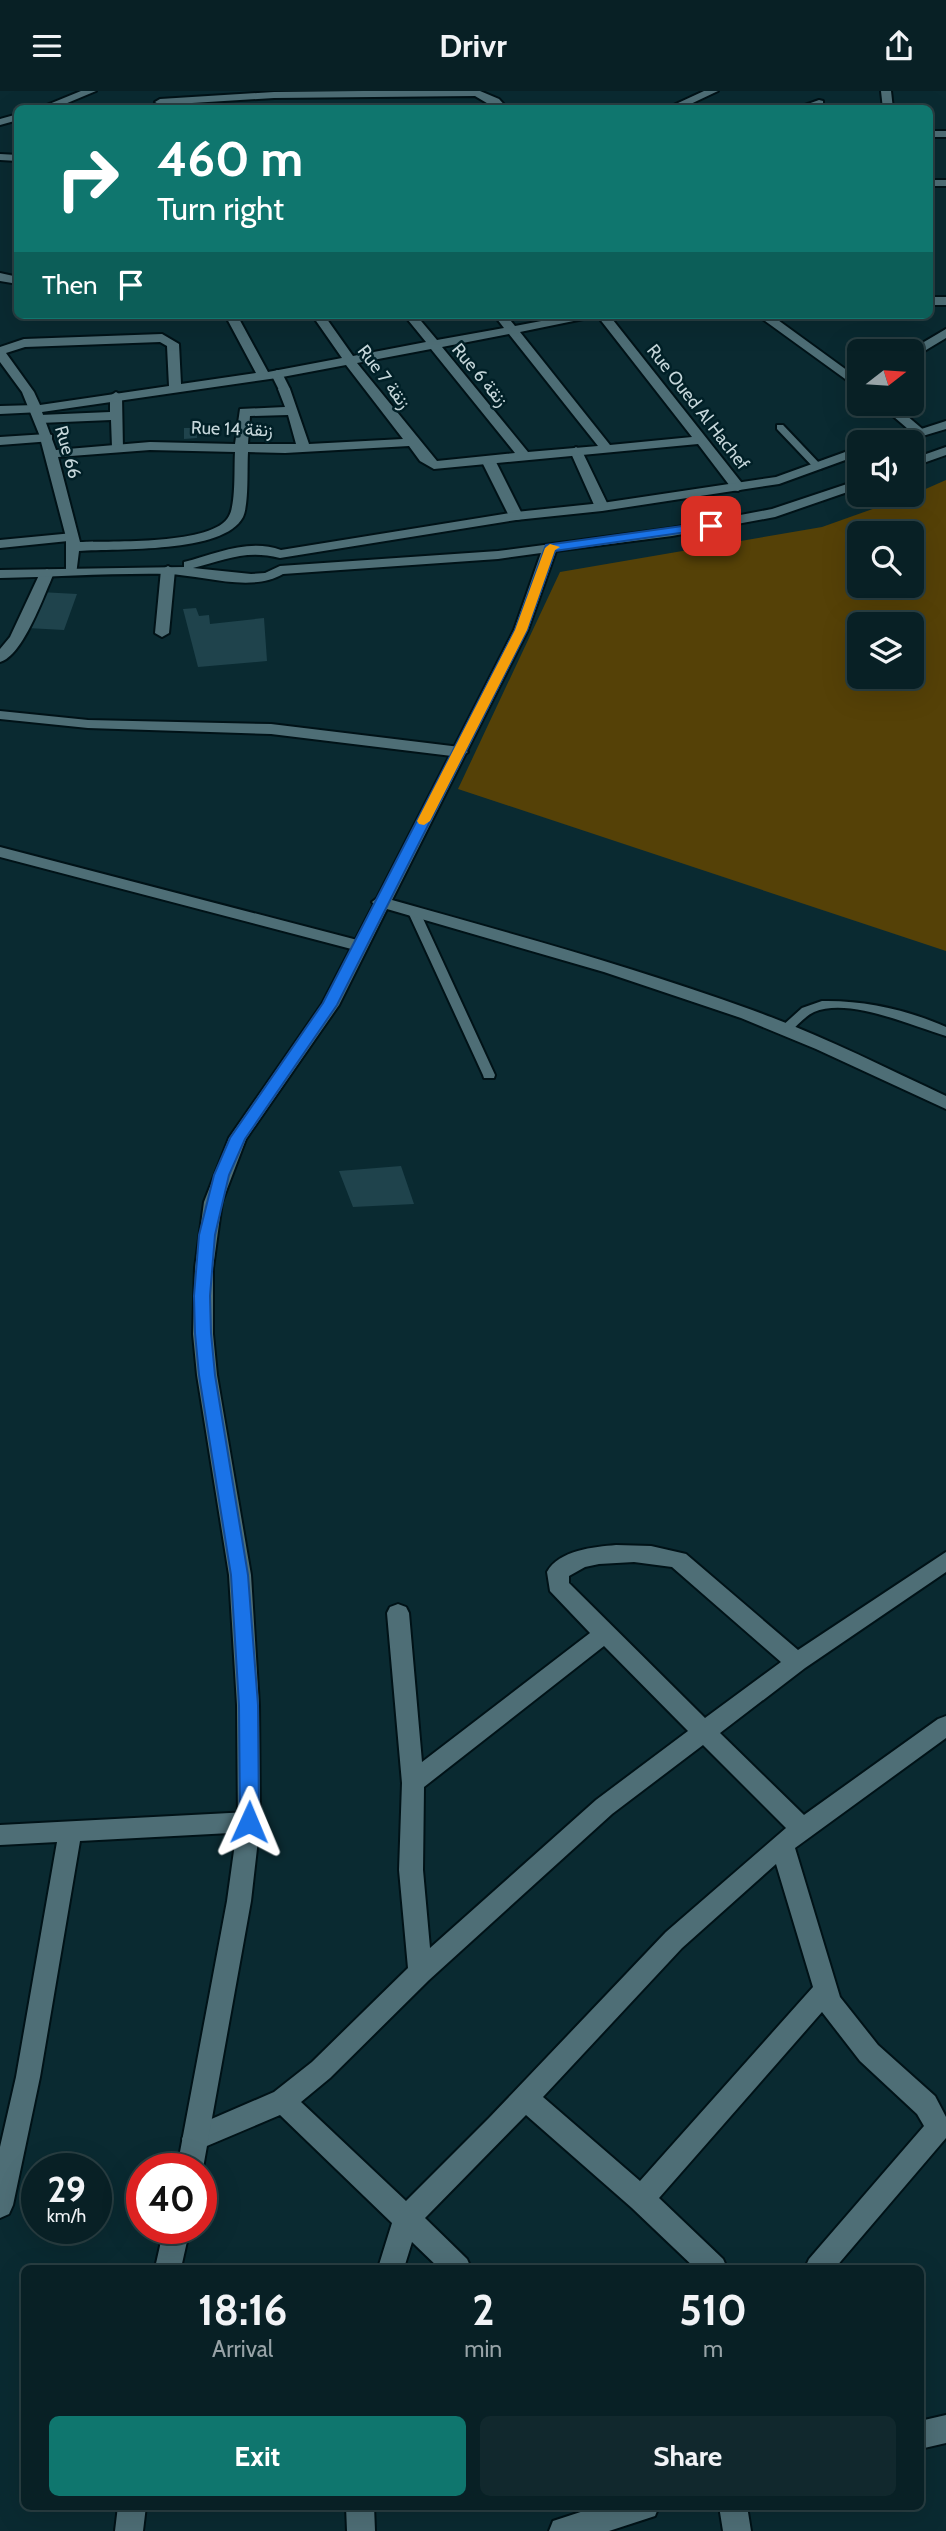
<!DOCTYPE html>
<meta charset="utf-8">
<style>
:root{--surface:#082025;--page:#11282d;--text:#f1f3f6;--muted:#98a3a7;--line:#293e42;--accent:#0f766e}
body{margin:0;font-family:Cabin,Vazirmatn,sans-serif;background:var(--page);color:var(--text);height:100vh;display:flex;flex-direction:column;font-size:26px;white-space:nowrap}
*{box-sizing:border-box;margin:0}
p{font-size:23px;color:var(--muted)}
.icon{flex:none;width:38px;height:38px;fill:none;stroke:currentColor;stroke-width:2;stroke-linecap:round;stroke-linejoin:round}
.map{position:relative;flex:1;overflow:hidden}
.sheet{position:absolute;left:21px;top:2174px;width:903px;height:245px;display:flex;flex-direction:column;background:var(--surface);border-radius:10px;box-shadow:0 7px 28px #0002,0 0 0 2px var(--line)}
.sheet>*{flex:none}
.banner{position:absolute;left:14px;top:14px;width:919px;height:214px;border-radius:10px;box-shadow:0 7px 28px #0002,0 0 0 2px var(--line);background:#0f766e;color:#fff;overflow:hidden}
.needle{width:46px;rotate:73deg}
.buttons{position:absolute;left:847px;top:248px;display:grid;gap:14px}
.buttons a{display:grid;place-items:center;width:77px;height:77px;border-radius:10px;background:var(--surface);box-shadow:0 7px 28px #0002,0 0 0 2px var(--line);font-size:35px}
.speed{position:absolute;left:21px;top:2062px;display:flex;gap:14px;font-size:35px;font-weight:700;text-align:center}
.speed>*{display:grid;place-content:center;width:91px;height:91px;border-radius:50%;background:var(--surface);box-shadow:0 7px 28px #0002,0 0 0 2px var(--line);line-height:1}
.speed small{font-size:18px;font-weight:400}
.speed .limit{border:10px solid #d22;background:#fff;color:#111}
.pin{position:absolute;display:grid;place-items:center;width:60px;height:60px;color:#fff;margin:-30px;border-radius:14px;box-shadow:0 4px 10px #0006}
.me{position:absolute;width:77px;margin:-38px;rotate:1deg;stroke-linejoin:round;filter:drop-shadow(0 0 5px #0008)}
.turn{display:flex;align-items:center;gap:24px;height:147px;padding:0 28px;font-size:32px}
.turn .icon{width:91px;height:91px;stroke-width:2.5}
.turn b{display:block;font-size:49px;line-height:60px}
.then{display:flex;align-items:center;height:66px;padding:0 28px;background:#0003;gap:14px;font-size:26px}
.eta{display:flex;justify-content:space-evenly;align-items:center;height:119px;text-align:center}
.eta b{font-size:42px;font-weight:700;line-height:49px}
.action{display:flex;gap:14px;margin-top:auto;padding:14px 28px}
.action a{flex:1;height:80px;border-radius:10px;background:var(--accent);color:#fff;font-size:28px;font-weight:700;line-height:80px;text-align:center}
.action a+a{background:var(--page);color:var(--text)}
header{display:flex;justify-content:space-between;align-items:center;height:91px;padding:0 28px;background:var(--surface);font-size:32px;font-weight:700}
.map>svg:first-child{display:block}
.green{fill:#554107;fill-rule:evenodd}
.building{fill:#1f434c}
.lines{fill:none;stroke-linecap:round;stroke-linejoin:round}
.service-casing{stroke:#001217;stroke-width:4}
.pedestrian-casing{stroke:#001217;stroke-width:4}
.minor-casing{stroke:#001217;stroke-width:4}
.tertiary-casing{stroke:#001217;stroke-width:4}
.service{fill:#4e6e76;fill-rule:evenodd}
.pedestrian{fill:#4e6e76;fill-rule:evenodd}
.minor{fill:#4e6e76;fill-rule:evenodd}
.tertiary{fill:#4e6e76;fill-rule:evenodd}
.route{fill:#1a73e8;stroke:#114b97;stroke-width:2}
.slow{fill:#f59e0b}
.labels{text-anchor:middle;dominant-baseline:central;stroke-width:5;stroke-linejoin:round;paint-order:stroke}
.far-street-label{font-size:18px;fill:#c5d6da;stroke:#012027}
</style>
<header><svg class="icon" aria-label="menu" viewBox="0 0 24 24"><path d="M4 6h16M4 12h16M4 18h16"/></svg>Drivr<svg class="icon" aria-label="share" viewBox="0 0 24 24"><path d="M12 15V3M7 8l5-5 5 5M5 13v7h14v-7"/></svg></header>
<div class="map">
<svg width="946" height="2440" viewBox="0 0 946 2440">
<rect width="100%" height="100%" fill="#0a2a31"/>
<path class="green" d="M 946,389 L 946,860 L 458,698 L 560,481 L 822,436 L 912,404 ZM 859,443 L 912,443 L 912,495 L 859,495 ZM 859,534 L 912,534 L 912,586 L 859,586 Z"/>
<path class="building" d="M 184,337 L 196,337 L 197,347 L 184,348 Z
M 40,501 L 77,503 L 64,539 L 27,537 Z
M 196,517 L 199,525 L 209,524 L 210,533 L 264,527 L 267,570 L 198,576 L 183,518 Z
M 401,1075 L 414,1113 L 353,1116 L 339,1080 Z"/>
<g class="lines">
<defs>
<path id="service" d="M 777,334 L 783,334 L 821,374 L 821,378 L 815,378 L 777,338 Z
M 414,817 L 420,821 L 495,984 L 494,987 L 484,987 L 483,984 L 408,821 Z
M 822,910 C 864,909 908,919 946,936 L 946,945 C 912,935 849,906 814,921 C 805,925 797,935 789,942 L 781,942 L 779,939 L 781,936 L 802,917 Z"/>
<path id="pedestrian" d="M 946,238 L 946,247 L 916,265 L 912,266 L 912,261 L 907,261 Z
M 277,279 L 281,280 L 290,298 L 288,301 L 280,301 L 271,283 Z
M 116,301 L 122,305 L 123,359 L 113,359 L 112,356 L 111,329 L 40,332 L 34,328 L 40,324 L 110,321 L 110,305 Z
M 37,314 L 43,318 L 41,321 L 0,323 L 0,315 Z
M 47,343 L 52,344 L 52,350 L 0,354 L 0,346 Z
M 576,356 L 582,360 L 609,416 L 607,419 L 597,419 L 595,416 L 570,360 Z
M 488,365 L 495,369 L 523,425 L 521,428 L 516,429 L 509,425 L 481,369 Z
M 73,442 L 78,443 L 78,449 L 0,457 L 0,449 Z
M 47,478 L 54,482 C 44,504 23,565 0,571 L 0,558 L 10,546 L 40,482 Z"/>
<path id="minor" d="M 81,0 L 96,0 L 53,18 L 37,18 Z
M 363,0 L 480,0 L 499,8 L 508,18 L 497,18 L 475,5 L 274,7 L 160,14 L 155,11 L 160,8 L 274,1 Z
M 704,0 L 718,0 L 680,18 L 665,18 Z
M 881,0 L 891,0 L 893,18 L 883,18 Z
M 819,9 L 823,10 L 823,14 L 794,18 Z
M 18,23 L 18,29 L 0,34 L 0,28 Z
M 929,40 L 946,40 L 946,46 L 929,46 Z
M 0,63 L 18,64 L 18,70 L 0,69 Z
M 929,89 L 946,89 L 946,95 L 929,95 Z
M 0,182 L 18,186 L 18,193 L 0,190 Z
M 929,206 L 946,206 L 946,214 L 929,214 Z
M 225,224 L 237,224 L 268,281 L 342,267 L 312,224 L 324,224 L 353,265 L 426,251 L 404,224 L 416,224 L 437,249 L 504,237 L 494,224 L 506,224 L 515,235 L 573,224 L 609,224 L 745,396 L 738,400 L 733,399 L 698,353 L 434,378 L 420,370 L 409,355 L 285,362 L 248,361 C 247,377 249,413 243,426 C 224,463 117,457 79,460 L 76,484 L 66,484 L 66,446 L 39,343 L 22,301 L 0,271 L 0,256 L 24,248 L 162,243 L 179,253 L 181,293 L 256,282 ZM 598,225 L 599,227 L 692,346 L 610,354 L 520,241 ZM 509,243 L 598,355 L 528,361 L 442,256 ZM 160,251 L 167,255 L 169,295 L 40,314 L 34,301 L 6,262 L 25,256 ZM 431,258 L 515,362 L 437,370 L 357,272 ZM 346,274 L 403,348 L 309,353 L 290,298 L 284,294 L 278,298 L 285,316 L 240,318 L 235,353 L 150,351 L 56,359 L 42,321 L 277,287 ZM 288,324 L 296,353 L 248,353 L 250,325 ZM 150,359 L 235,361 C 234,376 236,413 229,425 C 215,454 110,450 80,451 L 58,366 Z
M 757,224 L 771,224 L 859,288 L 859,298 Z
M 879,313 L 893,313 L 926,341 L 925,344 L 915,344 Z
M 168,475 L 175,479 L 169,542 L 162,546 L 155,542 L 161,479 Z
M 0,620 L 88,629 L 271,633 L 460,656 L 468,661 L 460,666 L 271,643 L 88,637 L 0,628 Z
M 0,756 L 365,851 L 367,855 L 359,860 L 0,766 Z
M 616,1454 L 651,1455 L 686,1463 L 798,1559 L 946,1461 L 946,1481 L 805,1577 L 720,1642 L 804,1724 L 938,1628 L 946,1625 L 946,1647 L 795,1757 L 840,1906 L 878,1954 L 935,2005 L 946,2026 L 946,2047 L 835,2177 L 805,2177 L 809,2168 L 924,2035 L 917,2023 L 860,1970 L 822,1921 L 659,2107 L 723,2168 L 727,2177 L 695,2177 L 632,2117 L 526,2024 L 425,2127 L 467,2168 L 471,2177 L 439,2177 L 412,2151 L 404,2177 L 378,2177 L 392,2132 L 280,2024 L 195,2060 L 186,2057 L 182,2048 L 186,2039 L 274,2001 L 312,1971 L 408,1877 L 399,1779 L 402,1692 L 387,1522 L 390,1516 L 398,1513 L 406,1516 L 409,1522 L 422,1671 L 590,1542 L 550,1500 L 547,1481 C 559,1459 594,1456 616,1454 ZM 634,1471 L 672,1476 L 781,1571 L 705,1627 L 569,1492 L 569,1485 L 585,1476 L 599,1473 ZM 604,1555 L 688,1640 L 596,1709 L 430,1857 L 423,1779 L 424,1696 ZM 703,1654 L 786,1737 L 666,1841 L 489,2027 L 406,2110 L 301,2011 L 330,1987 L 429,1889 L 612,1723 ZM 776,1773 L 813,1896 L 640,2090 L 543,2006 L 682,1857 Z
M 249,1721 L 257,1724 L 260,1731 L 257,1738 L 249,1741 L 80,1750 L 40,1986 L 13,2114 L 9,2123 L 0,2127 L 0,2056 L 16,1986 L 57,1751 L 0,1754 L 0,1734 Z
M 946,2324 L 946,2352 L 920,2358 L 920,2330 Z
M 346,2415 L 374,2415 L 375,2440 L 347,2440 Z
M 599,2415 L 659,2415 L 655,2425 L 609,2440 L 549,2440 L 553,2430 Z
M 719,2415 L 747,2415 L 751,2440 L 723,2440 Z"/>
<path id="tertiary" d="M 946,330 L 946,338 L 899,352 L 878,352 Z
M 859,356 L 859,364 L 779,393 L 602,420 L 516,429 L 280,467 C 246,458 225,469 193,477 L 251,483 L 265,482 L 280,475 L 498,460 L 672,437 L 772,418 L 859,389 L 859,397 L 775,426 L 672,445 L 556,460 L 528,539 L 392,809 C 513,843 634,876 752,919 C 819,943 882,975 946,1005 L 946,1018 L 816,958 L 741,927 L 604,881 L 387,818 L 339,914 L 246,1048 L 222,1111 L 213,1177 L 213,1243 L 217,1284 L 251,1484 L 259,1614 L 260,1731 L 251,1810 L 203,2077 L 201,2081 L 201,2077 L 177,2077 L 227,1810 L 238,1731 L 237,1614 L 229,1484 L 197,1284 L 193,1243 L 195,1177 L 204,1111 L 229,1047 L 322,913 L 374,813 L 372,811 L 377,807 L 514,539 L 541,462 L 498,468 L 283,483 C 251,502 203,484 167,483 C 111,482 55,486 0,487 L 0,479 L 184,476 L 184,471 C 215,463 249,447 281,459 L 516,421 L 602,412 L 776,386 Z
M 946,356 L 946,364 L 912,376 L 912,368 Z
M 164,2137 L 190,2137 L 181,2177 L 155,2177 Z
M 118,2415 L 146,2415 L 143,2440 L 115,2440 Z"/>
</defs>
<use href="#service" class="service-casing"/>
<use href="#pedestrian" class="pedestrian-casing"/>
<use href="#minor" class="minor-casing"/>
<use href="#tertiary" class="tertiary-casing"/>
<use href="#service" class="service"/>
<use href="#pedestrian" class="pedestrian"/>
<use href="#minor" class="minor"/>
<use href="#tertiary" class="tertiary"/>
</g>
<path class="route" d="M 711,431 L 715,432 L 715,437 L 555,460 L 527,539 L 337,914 L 245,1048 L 229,1084 L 215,1144 L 210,1205 L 211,1242 L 215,1284 L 248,1484 L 258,1614 L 259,1731 L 256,1737 L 249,1740 L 242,1737 L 240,1731 L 239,1614 L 231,1484 L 199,1284 L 195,1242 L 194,1205 L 199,1144 L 214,1084 L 230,1047 L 323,912 L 515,539 L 546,454 Z"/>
<path class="slow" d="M 550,453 L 560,456 L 555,459 L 527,539 L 430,730 L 424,734 L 419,733 L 417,730 L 515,539 L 545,457 Z"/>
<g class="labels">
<g class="far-street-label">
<text transform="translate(480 284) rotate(50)">Rue 6 زنقة</text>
<text transform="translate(384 286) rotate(53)">Rue 7 زنقة</text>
<text transform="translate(698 316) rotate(52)">Rue Oued Al Hachef</text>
<text transform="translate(232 338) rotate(2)">Rue 14 زنقة</text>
<text transform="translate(68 361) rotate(74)">Rue 66</text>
</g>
</g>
</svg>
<div class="buttons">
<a><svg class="needle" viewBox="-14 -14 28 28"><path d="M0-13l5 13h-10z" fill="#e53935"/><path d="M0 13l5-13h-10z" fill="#98a3a7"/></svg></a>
<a><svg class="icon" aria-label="sound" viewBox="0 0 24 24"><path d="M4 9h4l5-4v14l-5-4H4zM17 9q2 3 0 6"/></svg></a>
<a><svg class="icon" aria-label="search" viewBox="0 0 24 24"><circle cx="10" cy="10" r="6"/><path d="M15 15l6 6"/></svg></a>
<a><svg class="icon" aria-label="layers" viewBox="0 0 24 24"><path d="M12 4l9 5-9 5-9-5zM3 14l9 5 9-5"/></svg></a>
</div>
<div class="speed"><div>29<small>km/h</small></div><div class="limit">40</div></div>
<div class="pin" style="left:711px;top:435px;background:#d93025"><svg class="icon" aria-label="arrive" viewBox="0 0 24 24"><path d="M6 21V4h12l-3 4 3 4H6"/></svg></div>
<svg class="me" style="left:249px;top:1731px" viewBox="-20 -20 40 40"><path d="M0-17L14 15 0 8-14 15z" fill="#1a73e8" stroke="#fff" stroke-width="4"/></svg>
<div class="banner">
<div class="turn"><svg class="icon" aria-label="right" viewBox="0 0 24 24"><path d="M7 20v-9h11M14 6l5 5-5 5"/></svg><div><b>460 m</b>Turn right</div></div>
<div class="then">Then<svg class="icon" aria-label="arrive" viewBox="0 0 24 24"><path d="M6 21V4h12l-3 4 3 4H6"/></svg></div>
</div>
<section class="sheet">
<div class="eta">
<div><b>18:16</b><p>Arrival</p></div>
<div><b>2</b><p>min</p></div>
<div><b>510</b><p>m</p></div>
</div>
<div class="action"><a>Exit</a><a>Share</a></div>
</section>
</div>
